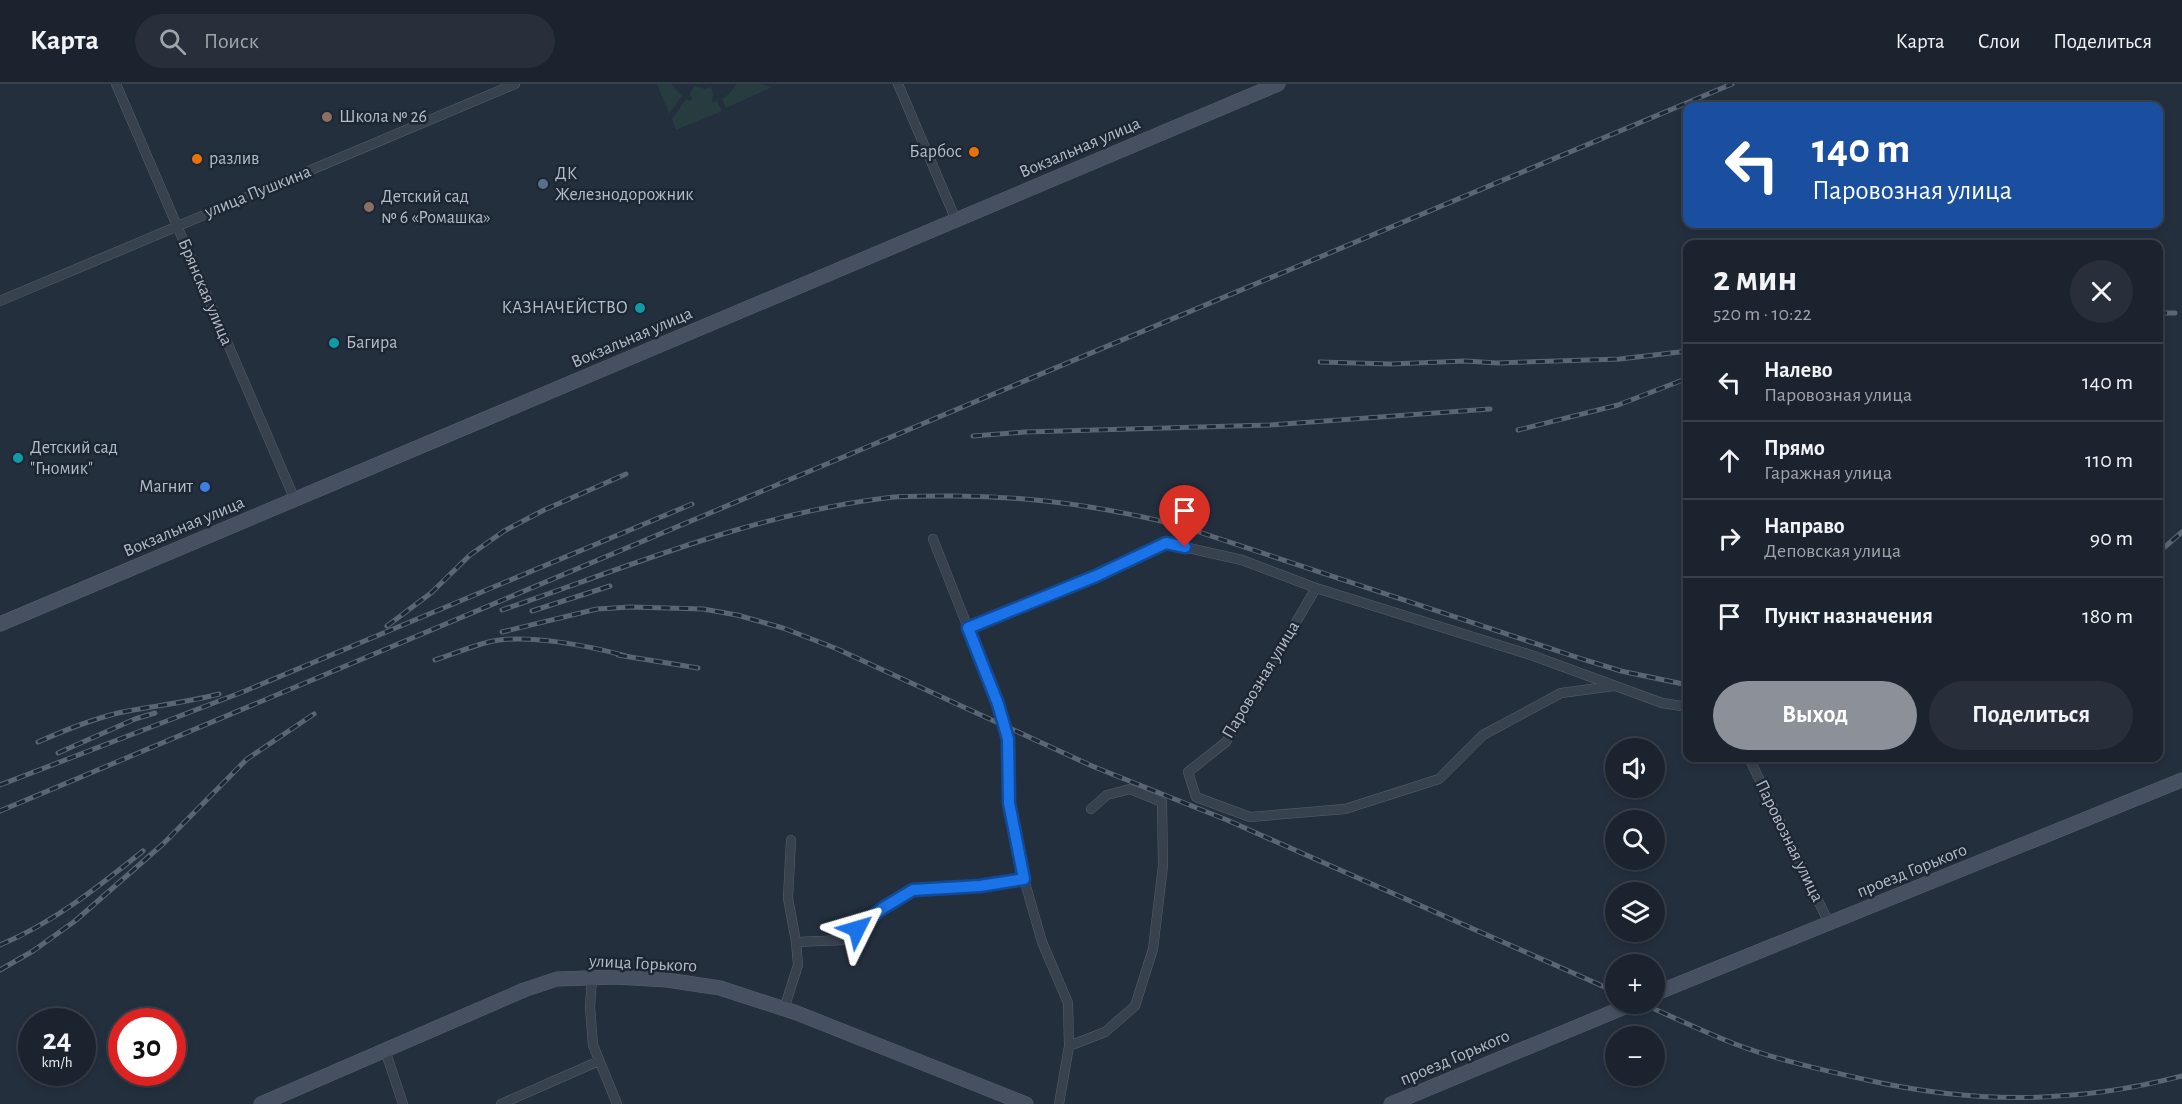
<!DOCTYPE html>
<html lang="ru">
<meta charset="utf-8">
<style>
:root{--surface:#1b232e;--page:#282f3a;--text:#f1f3f6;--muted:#a0a4aa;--line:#39404a;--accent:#8c9099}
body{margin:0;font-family:"Alegreya Sans",sans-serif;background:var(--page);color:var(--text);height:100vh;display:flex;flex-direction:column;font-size:22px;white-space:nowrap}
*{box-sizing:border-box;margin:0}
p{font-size:20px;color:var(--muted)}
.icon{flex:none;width:33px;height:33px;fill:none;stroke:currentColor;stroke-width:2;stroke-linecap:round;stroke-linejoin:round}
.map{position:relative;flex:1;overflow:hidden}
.drawer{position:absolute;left:1683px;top:156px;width:480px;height:522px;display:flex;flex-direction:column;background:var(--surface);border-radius:12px;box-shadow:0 3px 9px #0003,0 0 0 2px var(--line)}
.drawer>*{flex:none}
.top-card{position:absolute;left:1683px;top:18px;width:480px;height:126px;border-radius:12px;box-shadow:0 3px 9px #0003,0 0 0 2px var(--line);background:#1a4fa0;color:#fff;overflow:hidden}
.buttons{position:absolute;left:1605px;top:654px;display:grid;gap:12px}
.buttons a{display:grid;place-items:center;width:60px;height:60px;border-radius:50%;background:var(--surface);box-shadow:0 3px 9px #0003,0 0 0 2px var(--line);font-size:30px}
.speed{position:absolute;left:18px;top:924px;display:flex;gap:12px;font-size:30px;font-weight:700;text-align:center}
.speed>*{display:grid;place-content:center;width:78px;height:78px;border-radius:50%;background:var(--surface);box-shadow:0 3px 9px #0003,0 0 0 2px var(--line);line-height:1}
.speed small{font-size:15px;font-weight:400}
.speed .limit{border:9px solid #d22;background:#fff;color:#111}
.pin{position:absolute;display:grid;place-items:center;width:51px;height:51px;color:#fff;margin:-62px -26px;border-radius:50% 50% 50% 0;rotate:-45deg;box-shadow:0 0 6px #0007}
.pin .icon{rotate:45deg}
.me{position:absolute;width:66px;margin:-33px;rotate:50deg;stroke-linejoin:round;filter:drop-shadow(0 0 4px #0008)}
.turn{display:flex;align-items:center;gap:21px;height:126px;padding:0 30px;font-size:27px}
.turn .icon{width:78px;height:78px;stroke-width:2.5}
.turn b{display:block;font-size:42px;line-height:51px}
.round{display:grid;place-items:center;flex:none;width:63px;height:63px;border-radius:32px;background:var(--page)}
.headline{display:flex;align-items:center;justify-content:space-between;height:102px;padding:0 30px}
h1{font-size:36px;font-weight:700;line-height:45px}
.primary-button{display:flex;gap:12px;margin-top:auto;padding:12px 30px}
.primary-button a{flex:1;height:69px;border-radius:36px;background:var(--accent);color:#fff;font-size:24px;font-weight:700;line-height:69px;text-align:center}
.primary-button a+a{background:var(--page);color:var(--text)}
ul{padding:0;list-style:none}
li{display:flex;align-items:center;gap:18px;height:78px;padding:0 30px;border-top:2px solid var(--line)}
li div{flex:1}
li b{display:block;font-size:22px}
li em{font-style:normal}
header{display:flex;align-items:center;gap:36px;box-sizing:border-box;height:84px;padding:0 30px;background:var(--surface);border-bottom:2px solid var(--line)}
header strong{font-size:28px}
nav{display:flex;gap:33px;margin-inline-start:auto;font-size:21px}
.search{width:420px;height:54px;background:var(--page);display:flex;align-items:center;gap:15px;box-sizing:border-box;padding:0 21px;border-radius:33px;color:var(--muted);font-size:22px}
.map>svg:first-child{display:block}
.green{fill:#263c3f}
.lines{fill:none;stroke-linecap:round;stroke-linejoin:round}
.street-casing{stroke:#565f6c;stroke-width:10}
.secondary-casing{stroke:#565f6c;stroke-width:15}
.street{stroke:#38414e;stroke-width:9}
.secondary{stroke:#465061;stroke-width:14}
.rail-casing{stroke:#5a6575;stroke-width:5}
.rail{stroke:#1d2633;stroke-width:3;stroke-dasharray:9;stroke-linecap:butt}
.route-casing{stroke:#114b97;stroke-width:15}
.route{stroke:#1a73e8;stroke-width:10}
.education-dot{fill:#8d6e63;stroke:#1d2633;stroke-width:2}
.food-dot{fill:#e8710a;stroke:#1d2633;stroke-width:2}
.service-dot{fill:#5c6f8a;stroke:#1d2633;stroke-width:2}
.culture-dot{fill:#0f9aa8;stroke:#1d2633;stroke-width:2}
.shop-dot{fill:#3f7fe0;stroke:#1d2633;stroke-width:2}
.labels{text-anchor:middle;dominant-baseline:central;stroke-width:5;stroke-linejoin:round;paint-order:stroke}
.poi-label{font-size:18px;fill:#b4bcc9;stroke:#1d2633;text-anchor:start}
.street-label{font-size:18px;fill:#b4bcc9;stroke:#1d2633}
</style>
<header>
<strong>Карта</strong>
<div class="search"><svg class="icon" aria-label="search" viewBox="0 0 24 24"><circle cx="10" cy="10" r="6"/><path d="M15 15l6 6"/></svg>Поиск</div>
<nav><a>Карта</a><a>Слои</a><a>Поделиться</a></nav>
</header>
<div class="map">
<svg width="2182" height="1020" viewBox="0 0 2182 1020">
<rect width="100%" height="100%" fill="#242f3e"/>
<path class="green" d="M 657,0 L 671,0 L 682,12 L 669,30 Z
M 737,0 L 760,0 L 772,3 L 726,24 L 722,15 L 729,10 Z
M 694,2 L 705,5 L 711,3 L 714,12 L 712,13 L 712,19 L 717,17 L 722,27 L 676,46 L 672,35 L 686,15 L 691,17 L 692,13 L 689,11 Z"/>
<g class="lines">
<defs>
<path id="street" d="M 116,0 L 295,416
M 898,0 L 956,136
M 0,217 L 515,0
M 933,455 L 998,620 L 1007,655 L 1009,719 L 1024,795 L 1042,858 L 1068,919 L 1069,962 L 1059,1020
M 1316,504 L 1226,658 L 1188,688 L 1196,713 L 1250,733 L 1345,725 L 1439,695 L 1483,651 L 1561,609 L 1614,602
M 968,544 L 1096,492 L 1166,459 L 1242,476 L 1316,504 L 1531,571 L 1662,619 L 1688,623
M 1749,674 L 1827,835 L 1827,841
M 796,858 L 844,856 L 883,824 L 913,806 L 980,802 L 1024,795
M 592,894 L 590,923 L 593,961 L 617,1020
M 784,925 L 798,881 L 796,858 L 788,814 L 791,756
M 1069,962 L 1105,948 L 1135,922 L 1153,865 L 1163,782 L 1162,718 L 1130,705 L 1107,711 L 1091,725
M 385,966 L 403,1020
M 501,1020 L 599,977"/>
<path id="secondary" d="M 0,540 L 1278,0
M 1654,910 L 2182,696
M 261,1020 L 524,906 L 557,895 L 616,893 L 667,896 L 720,904 L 797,929 L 1026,1020
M 1391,1020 L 1632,920"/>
</defs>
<use href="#street" class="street-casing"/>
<use href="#secondary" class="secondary-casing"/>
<use href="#street" class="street"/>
<use href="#secondary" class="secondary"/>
<defs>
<path id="rail" d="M 2158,229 L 2175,229
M 1320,278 L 1391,280 L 1465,277 L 1497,279 L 1620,275 L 1688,267
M 1518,346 L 1618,321 L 1688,294
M 973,352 L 1025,348 L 1270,341 L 1490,325
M 2158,469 L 2182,448
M 502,526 C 630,482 758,428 894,413 C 910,412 927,412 944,412 C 1025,411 1103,422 1181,442 L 1579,574 L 1621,587 L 1688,601
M 532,527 L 610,502
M 387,542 L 431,509 L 470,471 L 504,447 L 544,426 L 626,390
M 502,548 L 597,525 L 631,523 L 703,525 L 737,531 L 783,544 L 835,564 L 1092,682 L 1227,736 L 1616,908
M 618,571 L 698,584
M 435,576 C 454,570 474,561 493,557 C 529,550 590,562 626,572
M 38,658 C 65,646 90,636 118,629 C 151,622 185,619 219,610
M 58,669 L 135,635 L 155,629
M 0,701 L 245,607 L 692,420
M 0,727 L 1732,0
M 0,861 C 53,839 98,803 143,767
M 0,886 L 33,867 L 75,837 L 163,760 L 247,675 L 314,630
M 1643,920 C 1673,933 1704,948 1735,960 C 1777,976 1823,986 1867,996 C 1974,1020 2075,1020 2182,992"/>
</defs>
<use href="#rail" class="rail-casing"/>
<use href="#rail" class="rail"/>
</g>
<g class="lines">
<defs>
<path id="route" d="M 857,845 L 883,824 L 913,806 L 980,802 L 1024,795 L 1009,719 L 1008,655 L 998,620 L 968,544 L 1096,492 L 1166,459 L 1185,463"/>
</defs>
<use href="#route" class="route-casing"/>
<use href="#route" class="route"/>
</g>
<g class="education-dot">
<circle cx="327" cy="33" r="6"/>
<circle cx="369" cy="123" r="6"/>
</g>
<g class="food-dot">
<circle cx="974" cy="68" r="6"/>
<circle cx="197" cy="75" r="6"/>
</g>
<circle class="service-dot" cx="543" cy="100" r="6"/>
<g class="culture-dot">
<circle cx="640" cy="224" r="6"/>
<circle cx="334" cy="259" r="6"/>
<circle cx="18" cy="374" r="6"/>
</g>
<circle class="shop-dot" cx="205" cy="403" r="6"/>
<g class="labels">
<g class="poi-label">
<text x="339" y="33">Школа № 26</text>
<text x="962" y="68" text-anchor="end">Барбос</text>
<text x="209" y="75">разлив</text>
<text x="555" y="90">ДК<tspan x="555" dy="21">Железнодорожник</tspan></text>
<text x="381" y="113">Детский сад<tspan x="381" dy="21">№ 6 «Ромашка»</tspan></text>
<text x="628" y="224" text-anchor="end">КАЗНАЧЕЙСТВО</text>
<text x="346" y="259">Багира</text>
<text x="30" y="364">Детский сад<tspan x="30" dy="21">"Гномик"</tspan></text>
<text x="193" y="403" text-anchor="end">Магнит</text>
</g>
<g class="street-label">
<text transform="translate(1080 64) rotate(-23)">Вокзальная улица</text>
<text transform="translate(258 108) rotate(-22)">улица Пушкина</text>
<text transform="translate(205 208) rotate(67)">Брянская улица</text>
<text transform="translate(632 254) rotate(-23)">Вокзальная улица</text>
<text transform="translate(184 443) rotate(-23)">Вокзальная улица</text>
<text transform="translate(1261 596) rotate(-59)">Паровозная улица</text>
<text transform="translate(1789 757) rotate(64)">Паровозная улица</text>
<text transform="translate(1912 787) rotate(-22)">проезд Горького</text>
<text transform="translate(643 880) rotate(3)">улица Горького</text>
<text transform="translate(1455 974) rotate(-23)">проезд Горького</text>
</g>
</g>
</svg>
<div class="buttons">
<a><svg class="icon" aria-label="sound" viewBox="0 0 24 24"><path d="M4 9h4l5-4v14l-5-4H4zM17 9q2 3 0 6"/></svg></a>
<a><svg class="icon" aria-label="search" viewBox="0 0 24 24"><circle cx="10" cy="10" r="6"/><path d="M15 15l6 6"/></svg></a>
<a><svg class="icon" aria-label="layers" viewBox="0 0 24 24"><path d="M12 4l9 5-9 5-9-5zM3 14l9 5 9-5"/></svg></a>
<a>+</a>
<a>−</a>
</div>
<div class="speed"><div>24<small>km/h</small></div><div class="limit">30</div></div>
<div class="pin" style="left:1185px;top:463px;background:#d93025"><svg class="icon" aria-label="arrive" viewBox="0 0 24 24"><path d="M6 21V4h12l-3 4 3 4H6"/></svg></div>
<svg class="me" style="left:857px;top:845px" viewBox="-20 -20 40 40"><path d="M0-17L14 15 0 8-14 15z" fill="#1a73e8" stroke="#fff" stroke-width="4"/></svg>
<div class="top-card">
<div class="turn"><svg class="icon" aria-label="left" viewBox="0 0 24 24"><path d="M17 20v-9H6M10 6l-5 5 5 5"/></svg><div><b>140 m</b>Паровозная улица</div></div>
</div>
<section class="drawer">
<div class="headline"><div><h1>2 мин</h1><p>520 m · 10:22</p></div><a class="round"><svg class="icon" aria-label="close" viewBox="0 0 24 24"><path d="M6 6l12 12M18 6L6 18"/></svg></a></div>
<ul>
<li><svg class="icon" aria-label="left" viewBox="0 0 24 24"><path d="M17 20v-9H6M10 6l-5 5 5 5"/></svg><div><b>Налево</b><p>Паровозная улица</p></div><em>140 m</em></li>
<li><svg class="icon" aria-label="ahead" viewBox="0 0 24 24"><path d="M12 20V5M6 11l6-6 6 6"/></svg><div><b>Прямо</b><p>Гаражная улица</p></div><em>110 m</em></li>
<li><svg class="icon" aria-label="right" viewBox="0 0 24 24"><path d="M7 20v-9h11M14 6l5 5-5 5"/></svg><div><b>Направо</b><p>Деповская улица</p></div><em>90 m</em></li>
<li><svg class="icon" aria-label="arrive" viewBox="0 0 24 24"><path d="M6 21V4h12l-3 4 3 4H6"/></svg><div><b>Пункт назначения</b></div><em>180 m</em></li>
</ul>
<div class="primary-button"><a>Выход</a><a>Поделиться</a></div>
</section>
</div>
